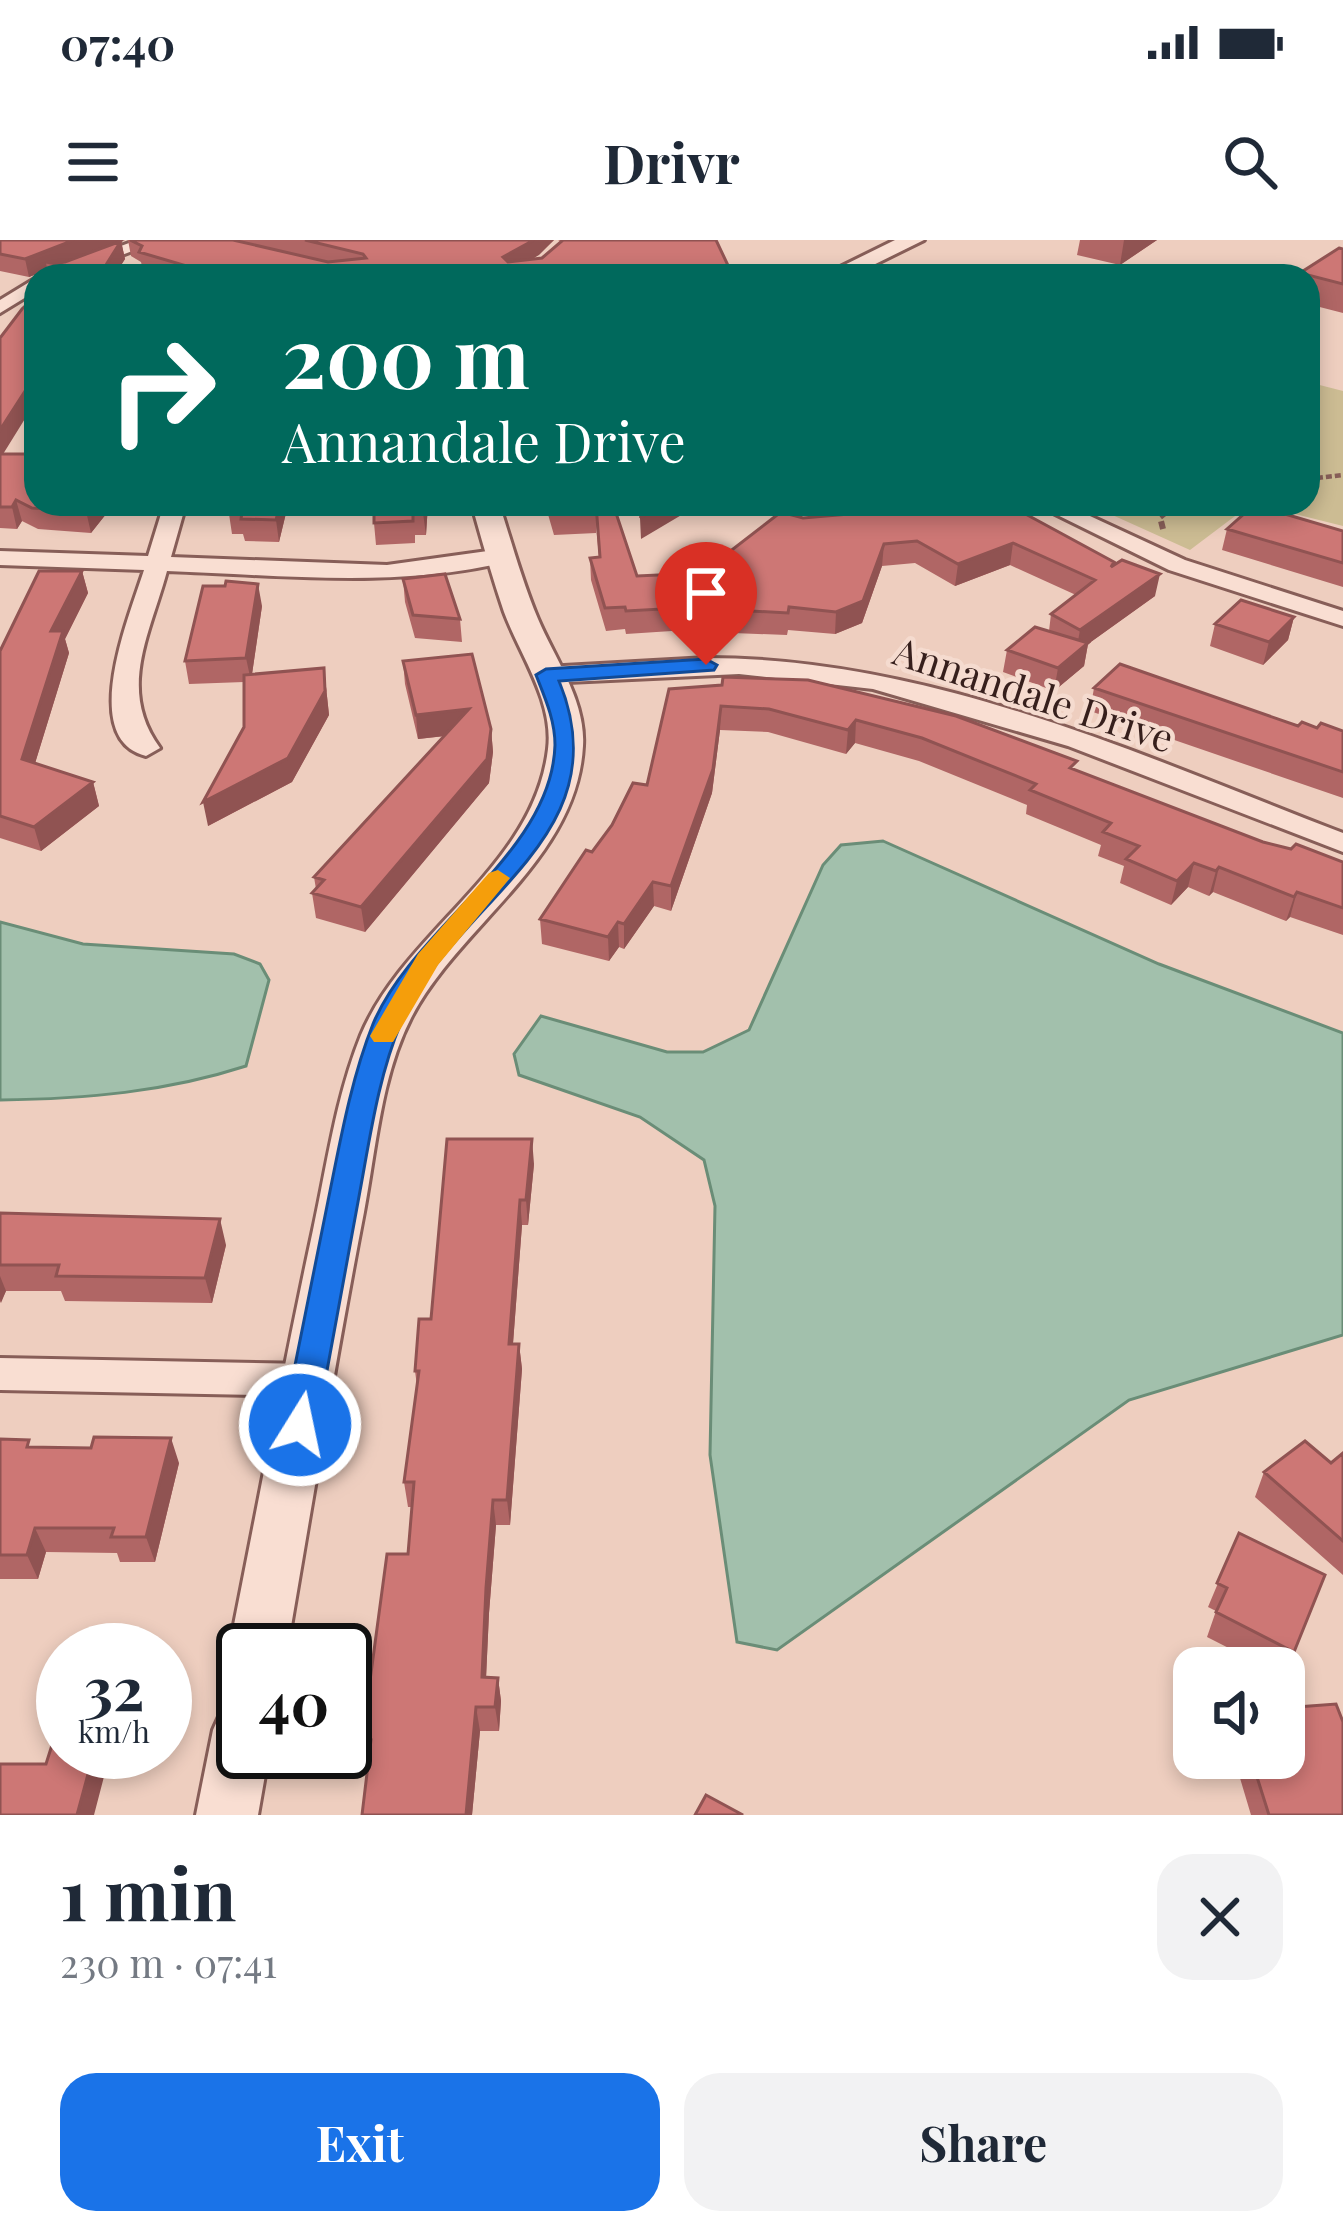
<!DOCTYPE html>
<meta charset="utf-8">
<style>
:root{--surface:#fff;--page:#f2f2f3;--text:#1f2937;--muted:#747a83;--accent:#1a73e8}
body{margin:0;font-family:"Playfair Display",serif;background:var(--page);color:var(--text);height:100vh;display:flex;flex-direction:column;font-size:45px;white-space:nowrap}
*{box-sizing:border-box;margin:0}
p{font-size:39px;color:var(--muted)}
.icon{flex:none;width:66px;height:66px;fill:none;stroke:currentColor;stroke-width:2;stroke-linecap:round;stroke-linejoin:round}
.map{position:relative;height:1575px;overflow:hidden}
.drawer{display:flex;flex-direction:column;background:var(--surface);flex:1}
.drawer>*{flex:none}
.top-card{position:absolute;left:24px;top:24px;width:1296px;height:252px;border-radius:36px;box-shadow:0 6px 18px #0003;background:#00695c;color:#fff;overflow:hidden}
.buttons{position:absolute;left:1173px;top:1407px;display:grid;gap:24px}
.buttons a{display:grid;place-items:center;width:132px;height:132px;border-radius:24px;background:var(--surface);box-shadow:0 6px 18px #0003;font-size:60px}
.speed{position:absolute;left:36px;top:1383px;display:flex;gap:24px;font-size:60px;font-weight:700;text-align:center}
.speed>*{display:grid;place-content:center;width:156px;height:156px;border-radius:50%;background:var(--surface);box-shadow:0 6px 18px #0003;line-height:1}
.speed small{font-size:30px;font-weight:400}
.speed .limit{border:6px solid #111;border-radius:18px;background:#fff;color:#111}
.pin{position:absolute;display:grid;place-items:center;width:102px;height:102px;color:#fff;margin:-123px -51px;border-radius:50% 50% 50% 0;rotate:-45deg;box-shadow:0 0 12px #0007}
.pin .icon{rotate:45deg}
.me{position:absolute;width:132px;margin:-66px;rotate:10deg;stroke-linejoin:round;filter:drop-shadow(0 0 9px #0008)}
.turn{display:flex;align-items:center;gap:42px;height:252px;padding:0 60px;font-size:54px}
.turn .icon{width:156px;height:156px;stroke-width:2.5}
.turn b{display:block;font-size:84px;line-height:102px}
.round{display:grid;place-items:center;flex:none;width:126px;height:126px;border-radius:36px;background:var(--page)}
.overview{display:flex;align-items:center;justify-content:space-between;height:204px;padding:0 60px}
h1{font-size:72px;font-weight:700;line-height:90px}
.action{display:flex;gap:24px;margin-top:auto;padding:24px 60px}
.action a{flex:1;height:138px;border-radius:36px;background:var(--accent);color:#fff;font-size:48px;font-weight:700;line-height:138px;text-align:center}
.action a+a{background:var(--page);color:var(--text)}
.status{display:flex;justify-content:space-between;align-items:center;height:84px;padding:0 60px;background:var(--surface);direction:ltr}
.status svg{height:33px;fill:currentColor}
header{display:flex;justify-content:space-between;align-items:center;height:156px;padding:0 60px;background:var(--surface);font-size:54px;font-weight:700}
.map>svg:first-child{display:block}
.green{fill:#ccbc93}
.water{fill:#a2c0ac;stroke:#6a8d77;stroke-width:3}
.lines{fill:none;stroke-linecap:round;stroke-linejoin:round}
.minor-casing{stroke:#875e58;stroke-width:6}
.tertiary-casing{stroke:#875e58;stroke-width:6}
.path-far1{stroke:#875e58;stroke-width:4.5;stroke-dasharray:6 3;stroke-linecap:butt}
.path{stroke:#875e58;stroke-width:6;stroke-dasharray:8 4.5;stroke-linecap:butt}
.minor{fill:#f9ded2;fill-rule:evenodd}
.tertiary{fill:#f9ded2;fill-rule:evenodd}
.wall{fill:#b06665}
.shaded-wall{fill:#905352}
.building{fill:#cd7775;stroke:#905352;stroke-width:3}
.route{fill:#1a73e8;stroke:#114b97;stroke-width:3}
.slow{fill:#f59e0b}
.labels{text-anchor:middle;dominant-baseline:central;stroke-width:9;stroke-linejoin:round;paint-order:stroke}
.street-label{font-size:39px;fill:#361f1c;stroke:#f5dbcf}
</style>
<div class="status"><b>07:40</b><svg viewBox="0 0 49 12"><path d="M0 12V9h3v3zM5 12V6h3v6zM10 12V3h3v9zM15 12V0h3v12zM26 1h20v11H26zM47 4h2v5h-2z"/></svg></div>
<header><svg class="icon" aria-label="menu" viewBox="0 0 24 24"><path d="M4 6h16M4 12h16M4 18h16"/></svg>Drivr<svg class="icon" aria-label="search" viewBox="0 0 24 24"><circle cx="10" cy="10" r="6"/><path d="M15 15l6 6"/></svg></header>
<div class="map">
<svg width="1343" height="1575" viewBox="0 0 1343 1575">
<rect width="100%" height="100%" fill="#eecebf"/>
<path class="green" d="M 1308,142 L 1343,151 L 1343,286 L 1255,264 L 1308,264 Z
M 1088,264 L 1251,264 L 1190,310 Z"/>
<path class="water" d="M 883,601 L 1159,724 L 1343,793 L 1343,1095 L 1129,1160 L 777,1410 L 737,1402 L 710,1215 L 715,966 L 704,920 L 640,877 L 519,835 L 514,814 L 541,776 L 667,812 L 703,812 L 749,790 L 823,625 L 841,605 Z
M 0,682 L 83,704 L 234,714 L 260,724 L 269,740 L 246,826 C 166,852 85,859 0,860 Z"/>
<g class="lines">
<defs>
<path id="minor" d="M 137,0 L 161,0 L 67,36 L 41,36 Z
M 36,38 L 36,51 L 0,73 L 0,60 Z
M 164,264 L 186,264 L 171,317 L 387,325 L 502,309 L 514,316 L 510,321 C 398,349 282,335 167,331 C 150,394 117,450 160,508 L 146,516 C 77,499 131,372 144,330 L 0,325 L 0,311 L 148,316 Z
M 1035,264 L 1064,264 L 1185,320 L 1343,371 L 1343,386 L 1169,330 Z
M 707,418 C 931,418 1138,514 1343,593 L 1343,612 L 1068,506 L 873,449 L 739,434 L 546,443 L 533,435 L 546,427 Z
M 0,1118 L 309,1124 L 323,1128 L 329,1140 L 323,1152 L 309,1156 L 0,1150 Z"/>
<path id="tertiary" d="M 895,0 L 924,0 L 851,36 L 822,36 Z
M 476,264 L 504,264 L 503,276 C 514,311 524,346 538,379 C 555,419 586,461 583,506 C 577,620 459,685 411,778 C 381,836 376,909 364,972 C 336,1117 312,1264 287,1410 L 243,1410 L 243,1431 L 229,1410 C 257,1270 283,1129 313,990 C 327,925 336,857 361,795 C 405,690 534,628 548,509 C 554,462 520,415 504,372 C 493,340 484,308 475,276 Z
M 243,1461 L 243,1512 L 269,1512 L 258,1575 L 196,1575 L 213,1490 L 222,1470 Z"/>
</defs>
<use href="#minor" class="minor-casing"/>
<use href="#tertiary" class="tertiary-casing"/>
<path class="path-far1" d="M 1308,239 L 1343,235"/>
<path class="path" d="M 1188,264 L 1222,264
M 1163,289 L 1160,277 L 1176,264"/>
<use href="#minor" class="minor"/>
<use href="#tertiary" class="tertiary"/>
</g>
<path class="wall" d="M 0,0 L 125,0 L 121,1 L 125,19 L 114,36 L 49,36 L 47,30 L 29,37 L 0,31 Z
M 128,0 L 554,0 L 533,19 L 542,18 L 562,2 L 558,0 L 716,0 L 733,36 L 162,36 L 143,30 L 141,22 L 131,16 Z
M 1080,0 L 1157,0 L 1120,25 L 1077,15 Z
M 1343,9 L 1343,73 L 1308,64 L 1308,36 L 1299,36 L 1300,33 Z
M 0,98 L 3,214 L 36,264 L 114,264 L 91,293 L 38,289 L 22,281 L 17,289 L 0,288 Z
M 224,264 L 295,264 L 293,273 L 286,273 L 279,302 L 245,301 L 243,294 L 232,294 L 229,274 L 226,274 Z
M 428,264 L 426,295 L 415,295 L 415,303 L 376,305 L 374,283 Z
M 545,264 L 613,264 L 637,336 L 702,333 L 803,278 L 849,274 L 864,264 L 1113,326 L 1155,356 L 1088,404 L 1084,426 L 1054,451 L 1003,432 L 1007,410 L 1049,391 L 1051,374 L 1076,355 L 1010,325 L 955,346 L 915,323 L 882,326 L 862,383 L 835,394 L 788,390 L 787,395 L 733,393 L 733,387 L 626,394 L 625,389 L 606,391 L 591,340 L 590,318 L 599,317 L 596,285 L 596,293 L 554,295 Z
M 1227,289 L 1343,291 L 1343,347 L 1222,310 Z
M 82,331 L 88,353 L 65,399 L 69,413 L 35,523 L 93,542 L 99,566 L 41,611 L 0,598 L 0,411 Z
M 403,339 L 460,379 L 462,402 L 415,398 L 405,362 Z
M 262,366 L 252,434 L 324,428 L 329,475 L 292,542 L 208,586 L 244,487 L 244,442 L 189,444 L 185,421 Z
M 1294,377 L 1288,400 L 1263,425 L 1210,406 L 1215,384 Z
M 403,421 L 491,489 L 493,512 L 489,543 L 365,692 L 316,678 L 312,653 L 316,649 L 314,637 L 445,496 L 418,499 L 405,444 Z
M 722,445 L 1076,530 L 1263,602 L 1343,622 L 1343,695 L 1290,677 L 1286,681 L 1213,652 L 1209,656 L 1188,647 L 1171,665 L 1120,643 L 1124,626 L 1098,616 L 1101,605 L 1026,574 L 1027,565 L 919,521 L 855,503 L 846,514 L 768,492 L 720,490 L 712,553 L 671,671 L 654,666 L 624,709 L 619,707 L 609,721 L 542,704 L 540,679 L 592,612 L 647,545 Z
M 1094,448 L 1298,486 L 1343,491 L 1343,558 L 1090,471 Z
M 534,924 L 528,985 L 522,985 L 513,1104 L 519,1104 L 522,1129 L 510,1285 L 496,1285 L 489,1373 L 486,1437 L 498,1438 L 501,1461 L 499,1491 L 480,1491 L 472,1575 L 362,1575 L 369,1523 L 362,1500 L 408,1314 L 412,1267 L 408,1267 L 404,1242 L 417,1146 L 415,1131 L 431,1079 Z
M 0,973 L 226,1005 L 212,1063 L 65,1061 L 61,1051 L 6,1051 L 0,1063 Z
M 0,1199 L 32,1207 L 179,1223 L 155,1322 L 120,1322 L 117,1313 L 46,1312 L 38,1339 L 0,1339 Z
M 1343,1213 L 1343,1335 L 1255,1257 L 1264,1232 L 1331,1223 Z
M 1239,1293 L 1294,1412 L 1284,1434 L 1284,1428 L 1268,1428 L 1207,1397 L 1216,1371 L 1208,1367 Z
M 1234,1518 L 1284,1518 L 1343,1575 L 1251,1575 Z"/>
<path class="shaded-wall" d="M 74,0 L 125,0 L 121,1 L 125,19 L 114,36 L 99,36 L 46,22 L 47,30 L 29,37 L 25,19 Z
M 534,0 L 554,0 L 539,15 L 505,35 L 503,17 Z
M 1124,0 L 1157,0 L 1120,25 Z
M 36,134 L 36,161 L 0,219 L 0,190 Z
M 16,260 L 22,281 L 17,289 L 12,267 Z
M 92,264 L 114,264 L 91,293 L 86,271 Z
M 280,264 L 284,264 L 286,273 L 279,302 L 276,280 Z
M 424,264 L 428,264 L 426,295 L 423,273 Z
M 664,264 L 700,264 L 641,299 L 640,278 Z
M 1013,303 L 1010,325 L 955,346 L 958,324 Z
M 884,304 L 882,326 L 862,383 L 835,394 L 836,372 Z
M 82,331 L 88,353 L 65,399 L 69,413 L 29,543 L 22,519 L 51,391 Z
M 1160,334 L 1155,356 L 1088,404 L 1084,426 L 1054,451 L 1058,428 L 1076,412 L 1080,390 Z
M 258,344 L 262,366 L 251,441 L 246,418 Z
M 1294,377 L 1288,400 L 1263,425 L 1269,402 Z
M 324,428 L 329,475 L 292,542 L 208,586 L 203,562 Z
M 721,466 L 720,490 L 712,553 L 671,671 L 671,646 Z
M 469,469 L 471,493 L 418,499 L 416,475 Z
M 856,480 L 855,503 L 846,514 L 848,490 Z
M 491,489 L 493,512 L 489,543 L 365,692 L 361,667 Z
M 93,542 L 99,566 L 41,611 L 34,587 Z
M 1194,623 L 1188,647 L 1171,665 L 1177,641 Z
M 1219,627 L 1213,652 L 1209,656 L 1216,631 Z
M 653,642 L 654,666 L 624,709 L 624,684 Z
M 1297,652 L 1290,677 L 1286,681 L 1294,657 Z
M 618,682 L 619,707 L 609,721 L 608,697 Z
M 532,899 L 534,924 L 528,985 L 526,960 Z
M 520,960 L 522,985 L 511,1129 L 509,1104 Z
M 220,979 L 226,1005 L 212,1063 L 205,1038 Z
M 0,1036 L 6,1051 L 1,1063 L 0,1059 Z
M 519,1104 L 522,1129 L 510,1285 L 507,1260 Z
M 171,1198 L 179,1223 L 155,1322 L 146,1297 Z
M 493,1260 L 496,1285 L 489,1373 L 485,1461 L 482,1437 L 486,1348 Z
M 35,1288 L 46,1312 L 38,1339 L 27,1315 Z
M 498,1438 L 501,1461 L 499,1491 L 495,1467 Z
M 476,1467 L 480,1491 L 472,1575 L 466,1575 Z
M 94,1512 L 98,1512 L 106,1529 L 94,1575 L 77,1575 Z"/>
<path class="building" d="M 0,0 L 74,0 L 25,19 L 0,14 Z
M 130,0 L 233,0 L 328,22 L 366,18 L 363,14 L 305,0 L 534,0 L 503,17 L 508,22 L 542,18 L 563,0 L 716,0 L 733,36 L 231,36 L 206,28 L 207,32 L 139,12 L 142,6 Z
M 121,1 L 99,36 L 57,36 L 67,26 L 46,22 L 65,22 Z
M 1339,8 L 1343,9 L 1343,44 L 1300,33 Z
M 36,56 L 36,134 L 0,190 L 0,98 L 22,69 Z
M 0,214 L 36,214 L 36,264 L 92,264 L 86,271 L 32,268 L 16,260 L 12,267 L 0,267 Z
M 230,264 L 280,264 L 276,280 L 241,279 L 242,272 L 228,273 Z
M 374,264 L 424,264 L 423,273 L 413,274 L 413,281 L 374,283 Z
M 550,264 L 596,264 L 595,272 L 553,274 Z
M 596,264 L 613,264 L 637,336 L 702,333 L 781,272 L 803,278 L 849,274 L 864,264 L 1007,264 L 1114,322 L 1111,327 L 1122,320 L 1160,334 L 1080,390 L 1051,374 L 1095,340 L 1013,303 L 958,324 L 917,301 L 884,304 L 863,361 L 836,372 L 789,367 L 788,373 L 734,370 L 734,365 L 626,371 L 625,367 L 605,368 L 590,318 L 600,317 Z
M 651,264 L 664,264 L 640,278 Z
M 1254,265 L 1343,291 L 1343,323 L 1227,289 Z
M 39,331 L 82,331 L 51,391 L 63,391 L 22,519 L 93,542 L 34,587 L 0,576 L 0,411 Z
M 445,334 L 460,379 L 413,375 L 403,339 Z
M 226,341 L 258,344 L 246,418 L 185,421 L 203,346 L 225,346 Z
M 1241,360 L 1294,377 L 1269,402 L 1215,384 Z
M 1035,387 L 1088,403 L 1058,428 L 1007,410 Z
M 472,414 L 491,489 L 487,519 L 361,667 L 312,653 L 324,640 L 314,637 L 469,469 L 416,475 L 403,421 Z
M 1120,424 L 1298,486 L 1302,482 L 1317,488 L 1321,483 L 1343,491 L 1343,532 L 1094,448 Z
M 324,428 L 325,451 L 288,518 L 203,562 L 244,487 L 244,435 Z
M 723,437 L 808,440 L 956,476 L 1077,521 L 1070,528 L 1263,602 L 1291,609 L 1296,604 L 1343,622 L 1343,668 L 1297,652 L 1294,657 L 1219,627 L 1216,631 L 1194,623 L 1177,641 L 1126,619 L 1139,606 L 1103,592 L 1111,583 L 1030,550 L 1036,544 L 922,498 L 856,480 L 848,490 L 769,469 L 721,466 L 713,529 L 671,646 L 653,642 L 624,684 L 618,682 L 608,697 L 540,679 L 586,610 L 592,612 L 612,585 L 633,543 L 647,545 L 669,449 L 722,445 Z
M 447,899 L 532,899 L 526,960 L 520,960 L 509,1104 L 519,1104 L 507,1260 L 493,1260 L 486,1348 L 482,1437 L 498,1438 L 495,1467 L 476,1467 L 466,1575 L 362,1575 L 371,1500 L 362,1500 L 387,1314 L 408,1314 L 414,1242 L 404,1242 L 419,1131 L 415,1131 L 419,1079 L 431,1079 Z
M 0,973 L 220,979 L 205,1038 L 56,1036 L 59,1025 L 0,1025 Z
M 94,1197 L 171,1198 L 146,1297 L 111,1297 L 114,1288 L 35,1288 L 27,1315 L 0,1315 L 0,1199 L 29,1200 L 27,1207 L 91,1208 Z
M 1305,1201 L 1331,1223 L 1343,1213 L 1343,1301 L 1264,1232 Z
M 1239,1293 L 1325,1335 L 1294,1412 L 1216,1372 L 1227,1348 L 1217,1343 Z
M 1336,1464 L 1343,1482 L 1343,1575 L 1269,1575 L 1251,1518 L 1284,1518 L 1284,1468 Z
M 52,1505 L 63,1505 L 63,1512 L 94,1512 L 77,1575 L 0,1575 L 0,1524 L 46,1524 Z
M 706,1555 L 743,1575 L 695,1575 Z"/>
<path class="route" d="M 706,419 L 717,425 L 714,430 L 559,441 C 624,599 453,659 401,783 C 379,834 370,897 360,951 C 346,1029 332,1107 317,1185 L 312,1195 L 300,1199 L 288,1195 L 283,1185 C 298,1110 313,1035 328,961 C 340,902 351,839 373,784 C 413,687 552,614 555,505 C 555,480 545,458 536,435 L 546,429 Z"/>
<path class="slow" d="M 498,630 L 510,638 L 438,725 L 393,802 L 374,802 L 370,796 L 418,714 L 489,633 Z"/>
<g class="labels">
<g class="street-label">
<text transform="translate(1034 453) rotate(18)">Annandale Drive</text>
</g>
</g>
</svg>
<div class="buttons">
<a><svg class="icon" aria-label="sound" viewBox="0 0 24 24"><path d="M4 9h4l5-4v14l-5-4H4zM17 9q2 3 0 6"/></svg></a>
</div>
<div class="speed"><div>32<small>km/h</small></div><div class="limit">40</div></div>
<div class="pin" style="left:706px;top:425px;background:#d93025"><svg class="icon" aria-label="arrive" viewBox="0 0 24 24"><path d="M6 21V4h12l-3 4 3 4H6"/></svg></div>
<svg class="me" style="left:300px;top:1185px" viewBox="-20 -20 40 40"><circle r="17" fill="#1a73e8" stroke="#fff" stroke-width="3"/><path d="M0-11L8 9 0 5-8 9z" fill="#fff"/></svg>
<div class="top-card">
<div class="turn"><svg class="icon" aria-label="right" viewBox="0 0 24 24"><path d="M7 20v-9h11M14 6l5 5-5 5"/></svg><div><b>200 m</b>Annandale Drive</div></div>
</div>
</div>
<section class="drawer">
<div class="overview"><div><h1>1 min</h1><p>230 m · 07:41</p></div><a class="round"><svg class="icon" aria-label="close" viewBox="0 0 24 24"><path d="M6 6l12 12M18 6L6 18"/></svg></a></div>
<div class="action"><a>Exit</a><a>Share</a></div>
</section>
